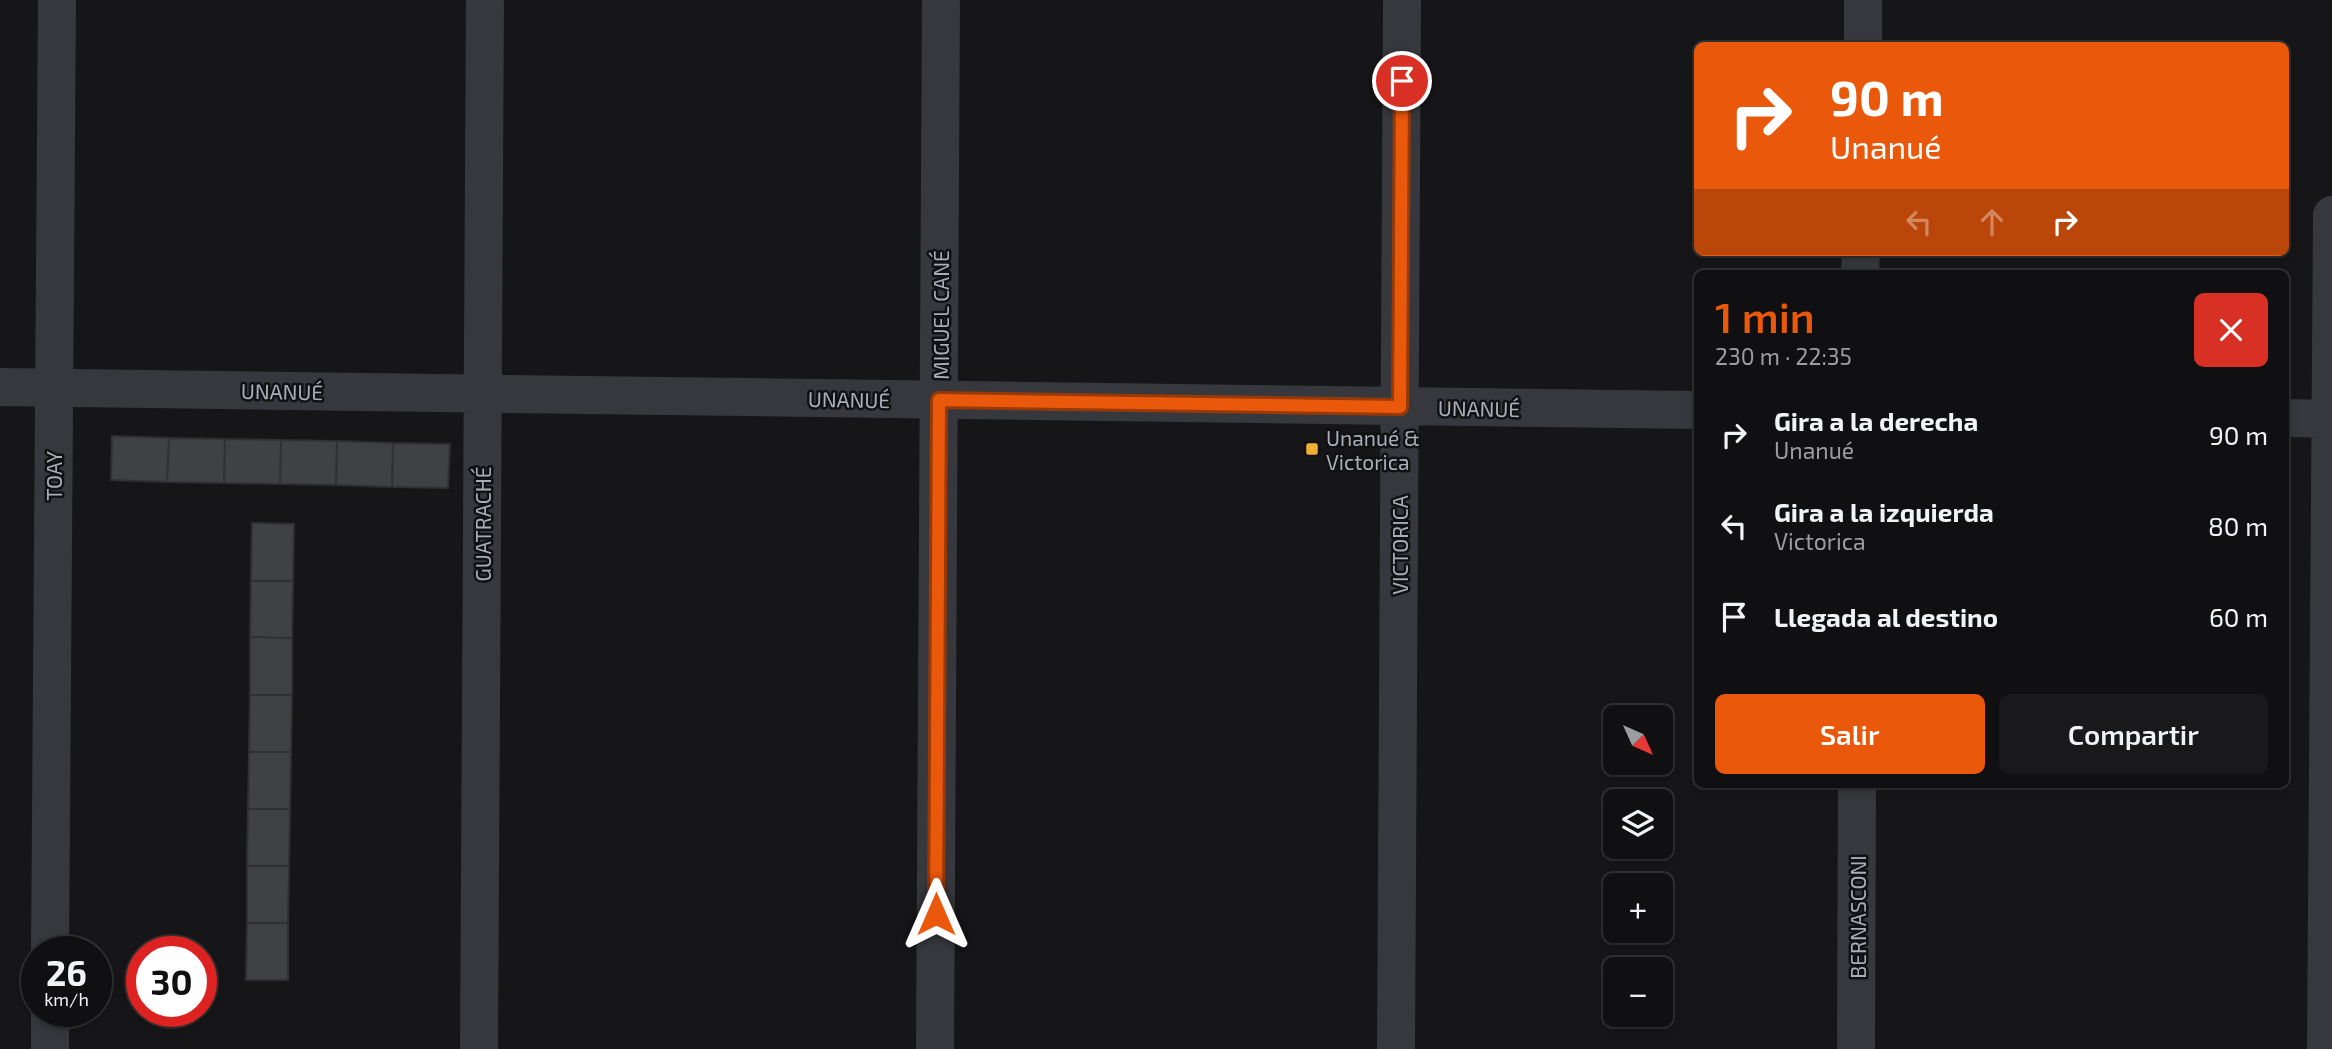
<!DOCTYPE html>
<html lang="es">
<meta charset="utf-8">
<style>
:root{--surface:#101012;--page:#19191b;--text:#f1f3f6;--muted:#9c9d9f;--line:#303032;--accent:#ea580c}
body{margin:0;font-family:"Exo 2",sans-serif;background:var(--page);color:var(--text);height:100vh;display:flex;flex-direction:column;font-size:26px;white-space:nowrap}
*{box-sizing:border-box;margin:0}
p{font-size:23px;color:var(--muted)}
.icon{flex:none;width:38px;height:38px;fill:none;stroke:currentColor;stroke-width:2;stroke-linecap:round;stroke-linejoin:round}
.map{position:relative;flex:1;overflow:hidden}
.details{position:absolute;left:1694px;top:270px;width:595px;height:518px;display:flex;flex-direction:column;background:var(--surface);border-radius:10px;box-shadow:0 4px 10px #0003,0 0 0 2px var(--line)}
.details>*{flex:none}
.hud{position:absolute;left:1694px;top:42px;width:595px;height:214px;border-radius:10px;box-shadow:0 4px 10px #0003,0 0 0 2px var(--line);background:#ea580c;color:#fff;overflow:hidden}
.needle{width:46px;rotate:135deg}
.buttons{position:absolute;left:1603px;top:705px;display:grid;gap:14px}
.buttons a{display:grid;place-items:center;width:70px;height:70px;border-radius:10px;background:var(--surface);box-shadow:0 4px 10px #0003,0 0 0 2px var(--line);font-size:35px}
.speed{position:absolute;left:21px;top:936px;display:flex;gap:14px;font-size:35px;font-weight:700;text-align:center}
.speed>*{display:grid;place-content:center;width:91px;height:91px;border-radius:50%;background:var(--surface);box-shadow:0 4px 10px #0003,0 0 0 2px var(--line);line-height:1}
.speed small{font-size:18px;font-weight:400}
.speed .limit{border:10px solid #d22;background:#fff;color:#111}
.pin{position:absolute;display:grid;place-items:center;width:60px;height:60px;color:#fff;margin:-30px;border:4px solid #fff;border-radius:50%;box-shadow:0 2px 7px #0007}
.me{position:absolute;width:77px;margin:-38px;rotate:0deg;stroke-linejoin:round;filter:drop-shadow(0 0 5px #0008)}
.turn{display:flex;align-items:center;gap:24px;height:147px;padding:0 21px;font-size:32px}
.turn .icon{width:91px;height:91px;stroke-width:2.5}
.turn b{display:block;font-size:49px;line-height:60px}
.lanes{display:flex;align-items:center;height:66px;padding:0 21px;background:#0003;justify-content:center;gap:35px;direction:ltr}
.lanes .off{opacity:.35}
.round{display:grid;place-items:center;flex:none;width:74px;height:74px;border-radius:10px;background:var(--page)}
.overview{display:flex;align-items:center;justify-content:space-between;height:119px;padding:0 21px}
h1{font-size:42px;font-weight:600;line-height:52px;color:var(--accent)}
.button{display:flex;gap:14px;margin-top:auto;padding:14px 21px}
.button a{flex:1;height:80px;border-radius:10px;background:var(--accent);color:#fff;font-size:28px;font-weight:600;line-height:80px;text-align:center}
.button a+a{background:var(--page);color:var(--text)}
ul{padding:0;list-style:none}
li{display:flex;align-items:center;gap:21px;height:91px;padding:0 21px}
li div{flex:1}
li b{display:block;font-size:26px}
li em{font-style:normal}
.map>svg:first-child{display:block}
.building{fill:#404145;stroke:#303034;stroke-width:2}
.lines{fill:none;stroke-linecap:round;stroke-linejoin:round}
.minor{stroke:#37383d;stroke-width:38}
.route-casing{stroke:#983908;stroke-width:18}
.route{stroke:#ea580c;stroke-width:12}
.poi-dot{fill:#f2b134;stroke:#111113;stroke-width:2.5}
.labels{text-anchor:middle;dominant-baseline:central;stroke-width:5;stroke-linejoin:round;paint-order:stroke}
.street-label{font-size:21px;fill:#a8adb8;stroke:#111113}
.poi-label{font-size:21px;fill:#a8adb8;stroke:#111113;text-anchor:start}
</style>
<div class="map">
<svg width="2332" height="1049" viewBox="0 0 2332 1049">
<rect width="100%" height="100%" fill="#161618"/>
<path class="building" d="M 112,436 L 169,438 L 167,482 L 111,480 Z
M 169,438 L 225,439 L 224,483 L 167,482 Z
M 225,439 L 281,440 L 280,484 L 224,483 Z
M 281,440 L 337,441 L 336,485 L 280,484 Z
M 337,441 L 393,443 L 392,487 L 336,485 Z
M 393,443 L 450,444 L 448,488 L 392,487 Z
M 252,523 L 294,524 L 293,581 L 251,581 Z
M 251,581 L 293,581 L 292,638 L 250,637 Z
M 250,637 L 292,638 L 292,695 L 250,695 Z
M 250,695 L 292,695 L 291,752 L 249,752 Z
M 249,752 L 291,752 L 290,809 L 248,809 Z
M 248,809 L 290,809 L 289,866 L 247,866 Z
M 247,866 L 289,866 L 288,923 L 247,923 Z
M 247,923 L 288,923 L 288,980 L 246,980 Z"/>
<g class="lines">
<path class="minor" d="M 1863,46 L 1863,0
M 1860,273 L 1861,252
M 0,387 L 1698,410
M 2286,418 L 2332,419
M 50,952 L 57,0
M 50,1049 L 50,1012
M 479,1049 L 485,0
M 935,1049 L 941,0
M 1396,1049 L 1402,0
M 1856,1049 L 1857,784
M 2326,1049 L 2332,215"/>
</g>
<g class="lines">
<defs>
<path id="route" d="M 936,914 L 939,400 L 1400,407 L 1402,81"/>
</defs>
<use href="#route" class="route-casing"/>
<use href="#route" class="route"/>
</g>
<rect class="poi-dot" x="1305" y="442" width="14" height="14" rx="3.5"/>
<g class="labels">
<g class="street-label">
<text transform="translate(940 315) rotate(-90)">MIGUEL CANÉ</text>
<text transform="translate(282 391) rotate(1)">UNANUÉ</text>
<text transform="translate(849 399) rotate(1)">UNANUÉ</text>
<text transform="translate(1479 408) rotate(1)">UNANUÉ</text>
<text transform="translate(53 476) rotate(-90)">TOAY</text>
<text transform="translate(482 524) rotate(-90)">GUATRACHÉ</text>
<text transform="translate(1399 545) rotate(-90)">VICTORICA</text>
<text transform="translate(1857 917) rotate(-90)">BERNASCONI</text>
</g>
<g class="poi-label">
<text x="1326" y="437">Unanué &amp;<tspan x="1326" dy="24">Victorica</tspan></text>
</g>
</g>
</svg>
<div class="buttons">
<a><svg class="needle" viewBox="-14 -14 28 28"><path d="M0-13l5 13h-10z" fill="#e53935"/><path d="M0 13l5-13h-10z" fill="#9c9d9f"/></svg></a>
<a><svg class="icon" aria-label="layers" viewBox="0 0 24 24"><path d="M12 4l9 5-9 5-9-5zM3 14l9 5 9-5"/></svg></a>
<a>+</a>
<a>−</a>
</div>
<div class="speed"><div>26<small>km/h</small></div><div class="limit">30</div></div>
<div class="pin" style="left:1402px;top:81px;background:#d93025"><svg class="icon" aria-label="arrive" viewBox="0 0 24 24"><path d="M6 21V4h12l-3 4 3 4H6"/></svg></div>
<svg class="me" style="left:936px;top:914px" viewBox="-20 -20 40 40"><path d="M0-17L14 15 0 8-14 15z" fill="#ea580c" stroke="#fff" stroke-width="4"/></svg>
<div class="hud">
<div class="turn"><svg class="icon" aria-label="right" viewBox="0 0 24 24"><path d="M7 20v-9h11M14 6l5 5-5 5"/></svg><div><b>90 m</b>Unanué</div></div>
<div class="lanes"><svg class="icon off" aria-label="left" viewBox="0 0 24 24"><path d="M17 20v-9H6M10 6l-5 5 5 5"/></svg><svg class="icon off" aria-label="ahead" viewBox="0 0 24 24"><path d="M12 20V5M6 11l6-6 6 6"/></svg><svg class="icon" aria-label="right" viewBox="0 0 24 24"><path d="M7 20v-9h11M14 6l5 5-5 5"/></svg></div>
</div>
<section class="details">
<div class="overview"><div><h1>1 min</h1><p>230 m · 22:35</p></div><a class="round" style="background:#d93025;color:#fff"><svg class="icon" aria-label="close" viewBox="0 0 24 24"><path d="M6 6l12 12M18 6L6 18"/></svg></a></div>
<ul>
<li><svg class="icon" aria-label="right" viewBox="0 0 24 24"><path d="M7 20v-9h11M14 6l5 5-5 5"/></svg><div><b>Gira a la derecha</b><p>Unanué</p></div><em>90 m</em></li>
<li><svg class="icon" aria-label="left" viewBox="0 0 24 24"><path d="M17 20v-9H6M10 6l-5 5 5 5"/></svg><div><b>Gira a la izquierda</b><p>Victorica</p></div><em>80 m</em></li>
<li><svg class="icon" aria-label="arrive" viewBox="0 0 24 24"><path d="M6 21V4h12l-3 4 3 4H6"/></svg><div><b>Llegada al destino</b></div><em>60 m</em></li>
</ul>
<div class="button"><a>Salir</a><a>Compartir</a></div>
</section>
</div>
